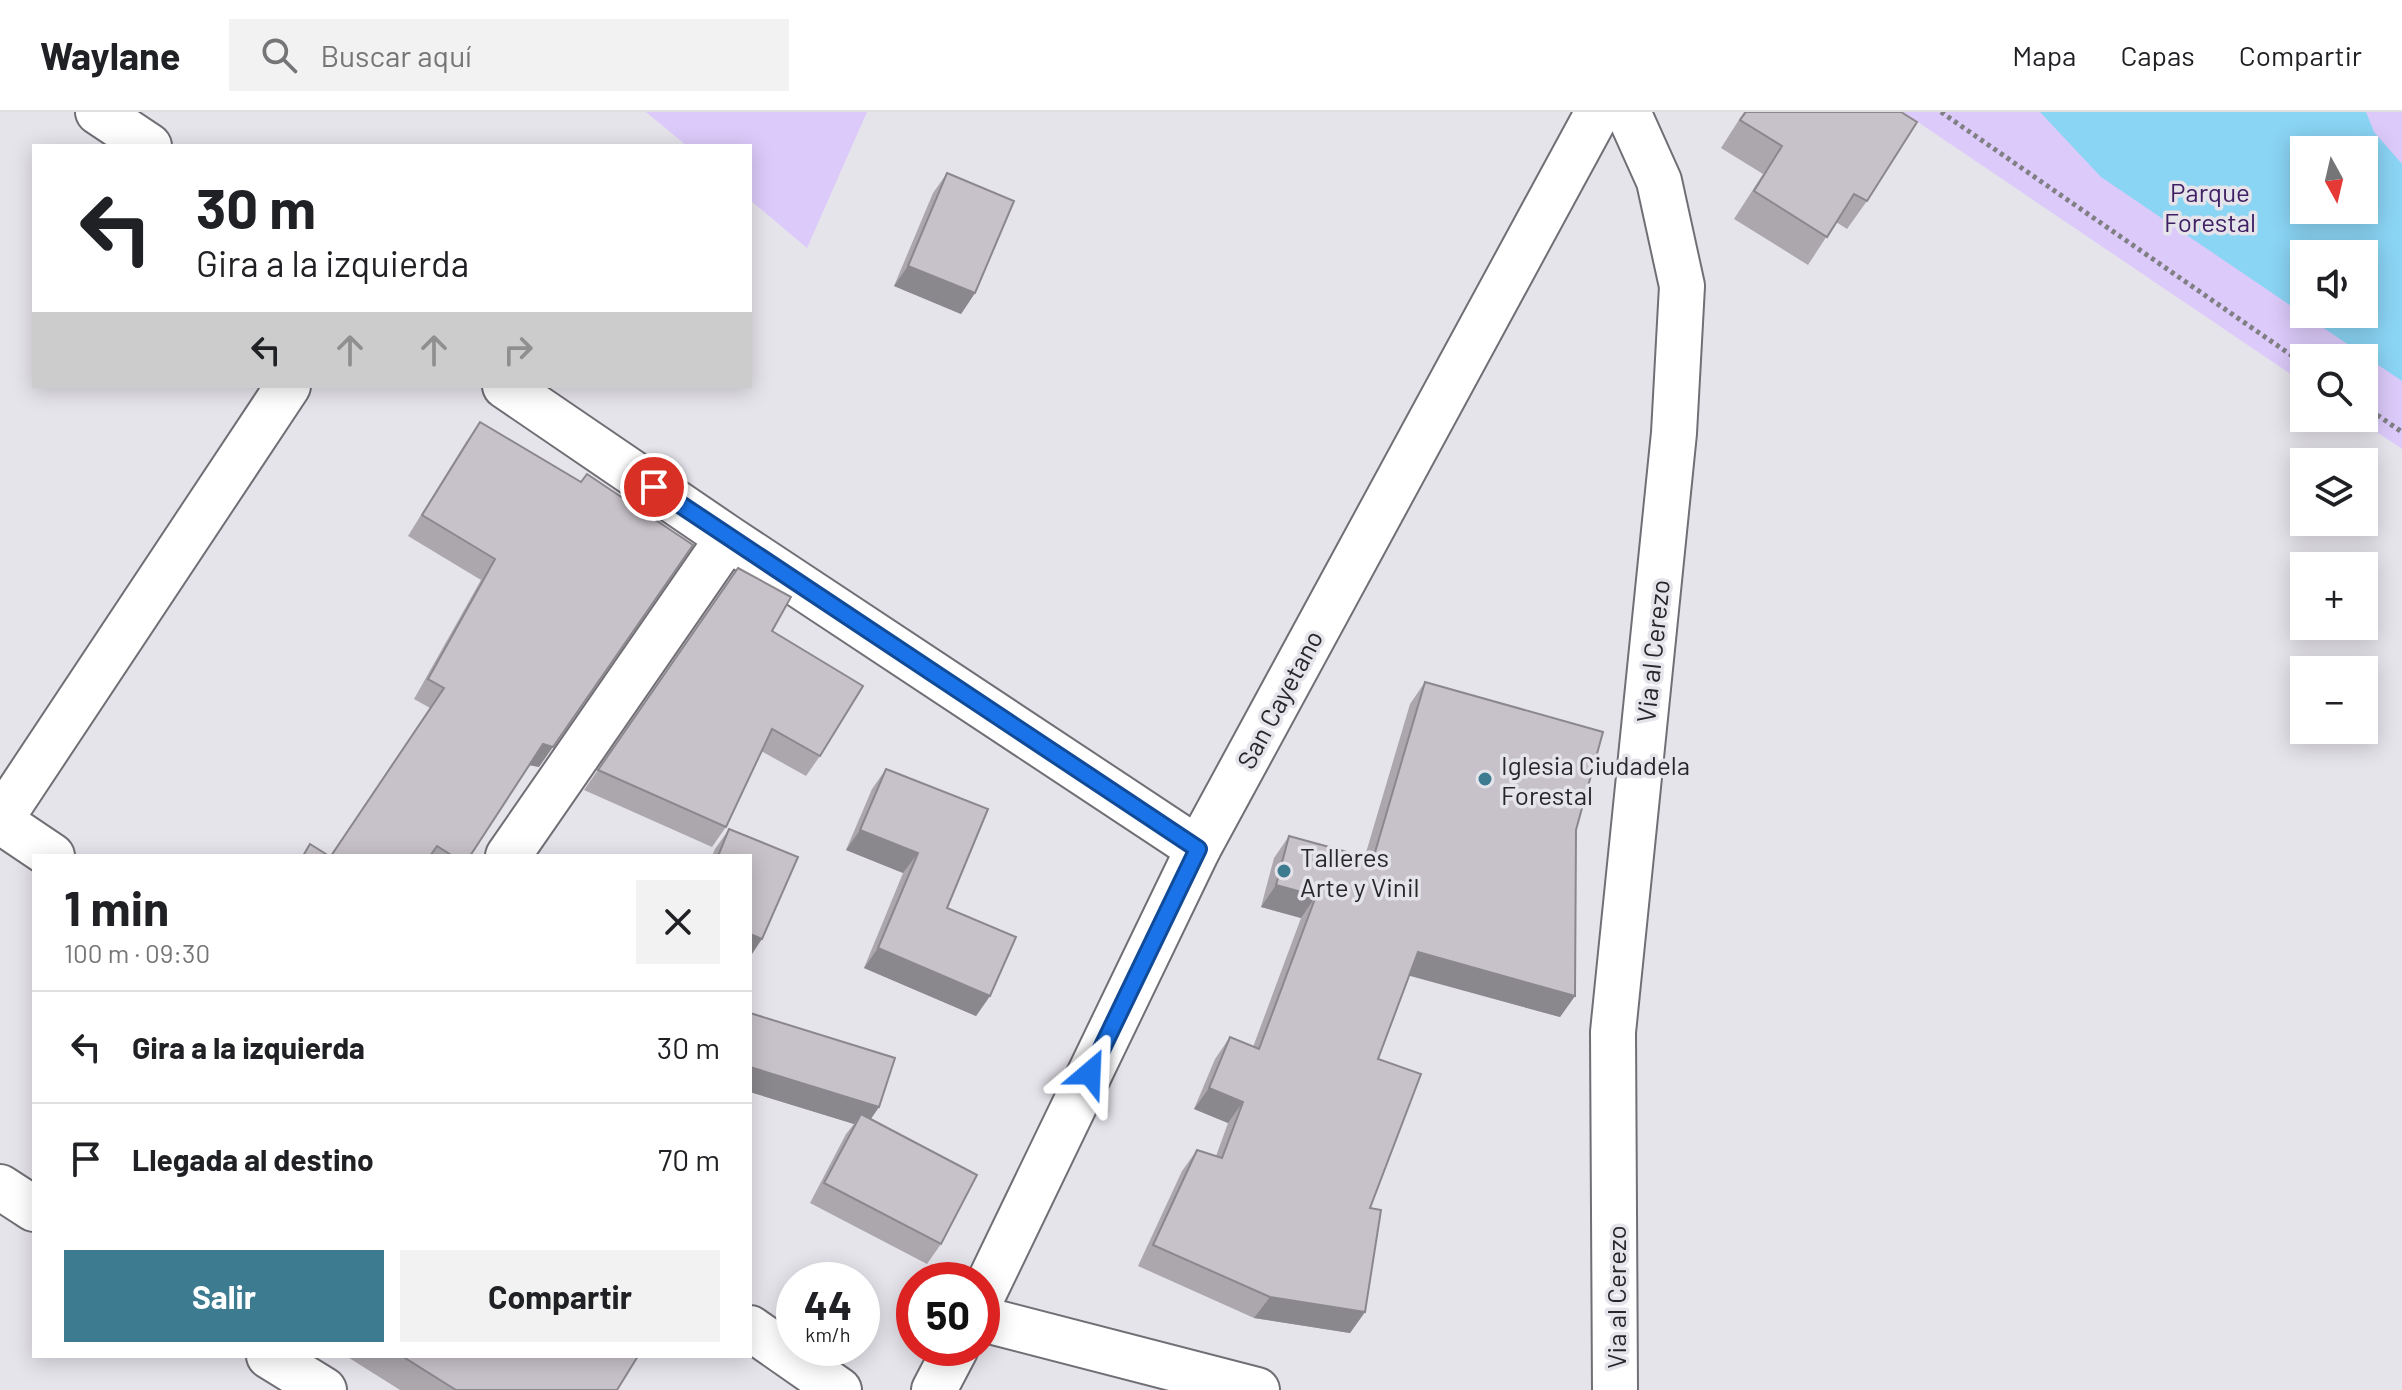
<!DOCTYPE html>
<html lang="es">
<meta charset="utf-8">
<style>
:root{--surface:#fff;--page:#f2f2f2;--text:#202124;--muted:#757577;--line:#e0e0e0;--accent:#3d7b91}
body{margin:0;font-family:Barlow,sans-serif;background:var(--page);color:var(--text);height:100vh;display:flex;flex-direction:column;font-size:30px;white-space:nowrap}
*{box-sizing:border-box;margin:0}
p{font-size:26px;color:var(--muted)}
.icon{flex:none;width:44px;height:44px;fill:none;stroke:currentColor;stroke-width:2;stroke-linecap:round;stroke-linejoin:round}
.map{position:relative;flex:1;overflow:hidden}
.drawer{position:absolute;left:32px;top:742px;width:720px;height:504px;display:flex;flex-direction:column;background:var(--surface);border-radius:0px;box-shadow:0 4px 20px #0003}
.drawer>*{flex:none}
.hud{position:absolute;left:32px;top:32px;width:720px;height:244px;border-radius:0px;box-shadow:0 4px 20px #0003;background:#fff;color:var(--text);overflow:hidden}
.needle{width:52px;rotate:172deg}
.tools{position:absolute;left:2290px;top:24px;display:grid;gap:16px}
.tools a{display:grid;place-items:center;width:88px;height:88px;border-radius:0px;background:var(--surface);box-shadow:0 4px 20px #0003;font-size:40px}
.speed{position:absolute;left:776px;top:1150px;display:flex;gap:16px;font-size:40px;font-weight:700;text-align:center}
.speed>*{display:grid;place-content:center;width:104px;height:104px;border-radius:50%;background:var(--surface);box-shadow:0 4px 20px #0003;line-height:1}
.speed small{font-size:20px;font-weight:400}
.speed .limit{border:12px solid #d22;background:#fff;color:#111}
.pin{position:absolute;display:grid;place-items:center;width:68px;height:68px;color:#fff;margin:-34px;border:4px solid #fff;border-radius:50%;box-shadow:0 2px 8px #0007}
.me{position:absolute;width:88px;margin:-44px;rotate:26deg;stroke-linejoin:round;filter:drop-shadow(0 0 6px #0008)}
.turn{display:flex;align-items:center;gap:28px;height:168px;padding:0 32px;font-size:36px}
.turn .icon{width:104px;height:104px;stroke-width:2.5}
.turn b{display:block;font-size:56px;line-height:68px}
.lanes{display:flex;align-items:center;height:76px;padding:0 32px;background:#0003;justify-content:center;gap:40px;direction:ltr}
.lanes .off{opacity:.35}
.round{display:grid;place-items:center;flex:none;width:84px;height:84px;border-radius:0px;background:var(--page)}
.head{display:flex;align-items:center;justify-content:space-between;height:136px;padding:0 32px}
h1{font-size:48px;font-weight:700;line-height:60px}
.cta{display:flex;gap:16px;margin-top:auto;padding:16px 32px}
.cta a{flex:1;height:92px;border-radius:0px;background:var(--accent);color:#fff;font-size:32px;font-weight:700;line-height:92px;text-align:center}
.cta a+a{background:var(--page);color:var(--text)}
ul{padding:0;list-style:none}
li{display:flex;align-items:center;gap:24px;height:112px;padding:0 32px;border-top:2px solid var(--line)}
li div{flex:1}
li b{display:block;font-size:30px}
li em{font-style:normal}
header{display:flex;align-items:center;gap:48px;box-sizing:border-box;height:112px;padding:0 40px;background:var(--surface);border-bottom:2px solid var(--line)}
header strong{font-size:38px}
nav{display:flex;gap:44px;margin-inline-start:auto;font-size:28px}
.search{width:560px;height:72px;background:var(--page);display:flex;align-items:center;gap:20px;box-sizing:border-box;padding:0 28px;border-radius:0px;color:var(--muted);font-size:30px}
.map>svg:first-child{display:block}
.green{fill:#dccafa;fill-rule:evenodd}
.water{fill:#8ad4f4;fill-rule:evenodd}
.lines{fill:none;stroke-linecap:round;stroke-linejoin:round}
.street-casing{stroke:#716e75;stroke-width:48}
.secondary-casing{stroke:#716e75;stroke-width:48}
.path{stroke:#807f84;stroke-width:5;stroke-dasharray:4 4;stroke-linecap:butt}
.street{stroke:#fff;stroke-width:44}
.secondary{stroke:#fff;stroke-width:44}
.wall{fill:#aba7ad}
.shaded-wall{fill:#8b888d}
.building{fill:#c7c2c9;stroke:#8b888d;stroke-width:2}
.route-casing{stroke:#114b97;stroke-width:20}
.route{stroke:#1a73e8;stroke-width:14}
.poi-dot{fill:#3d7b91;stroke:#e6e4eb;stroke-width:3}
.labels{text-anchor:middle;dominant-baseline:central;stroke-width:7;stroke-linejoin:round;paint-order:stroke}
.park-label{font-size:26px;fill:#3f2064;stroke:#e6e4eb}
.street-label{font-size:26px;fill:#272629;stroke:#e6e4eb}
.poi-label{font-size:26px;fill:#272629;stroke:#e6e4eb;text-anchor:start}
</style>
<header>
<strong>Waylane</strong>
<div class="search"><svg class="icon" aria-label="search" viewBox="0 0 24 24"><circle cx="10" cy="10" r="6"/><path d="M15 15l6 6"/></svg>Buscar aquí</div>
<nav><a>Mapa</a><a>Capas</a><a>Compartir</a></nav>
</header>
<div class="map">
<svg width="2402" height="1278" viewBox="0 0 2402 1278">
<rect width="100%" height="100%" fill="#e6e4eb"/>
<path class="green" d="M 646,0 L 867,0 L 807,136 L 750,88 L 750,34 L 687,34 Z
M 1903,0 L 2402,0 L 2402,337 L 2356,306 L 2364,306 L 2364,246 L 2304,246 L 2304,271 ZM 2304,38 L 2364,38 L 2364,98 L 2304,98 ZM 2304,142 L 2364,142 L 2364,202 L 2304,202 Z"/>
<path class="water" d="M 2040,0 L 2366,0 L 2374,20 L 2402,52 L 2402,269 L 2101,65 ZM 2304,38 L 2364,38 L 2364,98 L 2304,98 ZM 2364,142 L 2364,202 L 2304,202 L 2304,142 Z"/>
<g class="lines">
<defs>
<path id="street" d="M 98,0 L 149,34
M 505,274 L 728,426 L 1198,737
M 0,708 L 288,274
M 0,709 L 52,744
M 508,744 L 728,426
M 0,1075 L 34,1097
M 982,1207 L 1257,1278
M 750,1216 L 839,1278
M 269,1244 L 324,1278
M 1615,1278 L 1613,920 L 1674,321 L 1682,174 L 1659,69 L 1628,0"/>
<path id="secondary" d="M 982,1185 L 1198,737 L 1598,0
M 934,1278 L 956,1236"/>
</defs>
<use href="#street" class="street-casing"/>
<use href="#secondary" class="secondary-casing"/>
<path class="path" d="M 1941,0 L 2304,252
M 2364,294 L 2402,320"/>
<use href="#street" class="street"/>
<use href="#secondary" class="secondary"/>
</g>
<path class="wall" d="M 1744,0 L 1901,0 L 1867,89 L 1847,117 L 1836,110 L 1808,153 L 1734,107 L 1763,62 L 1721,36 Z
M 947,61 L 975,181 L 961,202 L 894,174 L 933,81 Z
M 480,310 L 539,655 L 529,653 L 470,744 L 330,744 L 430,596 L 414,587 L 481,468 L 408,424 L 466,330 Z
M 738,456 L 772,519 L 820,644 L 806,664 L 761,639 L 726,715 L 712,735 L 584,678 Z
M 1425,570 L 1576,718 L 1575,884 L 1560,905 L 1410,863 L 1378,947 L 1365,1200 L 1350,1221 L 1254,1206 L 1138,1154 L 1182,1059 L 1197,1038 L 1216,1044 L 1228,1011 L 1194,997 L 1215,947 L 1230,925 L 1253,935 L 1301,806 L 1261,795 L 1274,746 L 1289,724 L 1365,744 L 1410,592 Z
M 886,657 L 947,796 L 990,884 L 976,904 L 864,856 L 903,761 L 846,738 L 872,677 Z
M 729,717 L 750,744 L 712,744 L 715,737 Z
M 750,901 L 879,995 L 871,1007 L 941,1132 L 927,1152 L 810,1091 L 846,1022 L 854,1012 L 750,980 Z
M 346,1244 L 638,1244 L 617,1278 L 400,1278 Z"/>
<path class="shaded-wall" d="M 908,154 L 975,181 L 961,202 L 894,174 Z
M 543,632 L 553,635 L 539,655 L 529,653 Z
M 860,718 L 918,741 L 903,761 L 846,738 Z
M 1276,773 L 1316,784 L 1301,806 L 1261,795 Z
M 750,822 L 762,827 L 750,845 Z
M 878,836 L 990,884 L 976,904 L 864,856 Z
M 1418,840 L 1575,884 L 1560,905 L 1403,862 Z
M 750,955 L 879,995 L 865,1015 L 861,1002 L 854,1012 L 750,980 Z
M 1209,976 L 1243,990 L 1228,1011 L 1194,997 Z
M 1270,1185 L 1365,1200 L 1350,1221 L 1254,1206 Z"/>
<path class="building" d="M 1746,0 L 1901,0 L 1917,10 L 1867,89 L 1854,82 L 1827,125 L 1754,79 L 1782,34 L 1740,8 Z
M 947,61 L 1014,89 L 975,181 L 908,154 Z
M 480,310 L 581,370 L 587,362 L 693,433 L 553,635 L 543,632 L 470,744 L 453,744 L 437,734 L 430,744 L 331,744 L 444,576 L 428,567 L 495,447 L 422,403 Z
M 738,456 L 791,485 L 772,519 L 863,574 L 820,644 L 772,617 L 726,715 L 598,658 Z
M 1425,570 L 1603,620 L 1576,718 L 1575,884 L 1418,840 L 1378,947 L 1421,962 L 1370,1096 L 1381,1098 L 1365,1200 L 1270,1185 L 1153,1133 L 1197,1038 L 1222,1046 L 1243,990 L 1209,976 L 1230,925 L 1259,937 L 1316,784 L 1276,773 L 1289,724 L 1373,747 Z
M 886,657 L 988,697 L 947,796 L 1016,825 L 990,884 L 878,836 L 918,741 L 860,718 Z
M 729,717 L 798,745 L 762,827 L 750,822 L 750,744 L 718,744 Z
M 310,732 L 329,744 L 303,744 Z
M 750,901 L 895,946 L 879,995 L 750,955 Z
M 861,1002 L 977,1063 L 941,1132 L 824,1071 Z
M 402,1244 L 638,1244 L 617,1278 L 456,1278 Z"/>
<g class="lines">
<defs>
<path id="route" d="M 654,375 L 1198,737 L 1090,961"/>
</defs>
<use href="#route" class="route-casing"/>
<use href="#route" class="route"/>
</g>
<g class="poi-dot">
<circle cx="1485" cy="667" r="8"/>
<circle cx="1284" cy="759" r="8"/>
</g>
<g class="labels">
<g class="park-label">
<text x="2210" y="79">Parque<tspan x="2210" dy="30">Forestal</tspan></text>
</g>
<g class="street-label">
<text transform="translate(1652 539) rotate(-84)">Via al Cerezo</text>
<text transform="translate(1279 587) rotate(-62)">San Cayetano</text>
<text transform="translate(1615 1185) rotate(-90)">Via al Cerezo</text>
</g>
<g class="poi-label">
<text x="1501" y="652">Iglesia Ciudadela<tspan x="1501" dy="30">Forestal</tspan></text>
<text x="1300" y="744">Talleres<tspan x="1300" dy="30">Arte y Vinil</tspan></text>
</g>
</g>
</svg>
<div class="tools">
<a><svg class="needle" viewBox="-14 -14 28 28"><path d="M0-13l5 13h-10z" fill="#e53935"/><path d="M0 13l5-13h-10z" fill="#757577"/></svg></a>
<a><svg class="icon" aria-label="sound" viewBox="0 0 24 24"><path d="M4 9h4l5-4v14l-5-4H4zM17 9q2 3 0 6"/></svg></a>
<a><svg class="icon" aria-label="search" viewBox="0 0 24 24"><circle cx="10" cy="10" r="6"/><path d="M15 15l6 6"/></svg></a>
<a><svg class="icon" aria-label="layers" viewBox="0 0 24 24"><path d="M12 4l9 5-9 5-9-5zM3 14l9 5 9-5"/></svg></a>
<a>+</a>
<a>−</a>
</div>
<div class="speed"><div>44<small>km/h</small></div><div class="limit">50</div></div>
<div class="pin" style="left:654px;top:375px;background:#d93025"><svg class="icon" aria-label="arrive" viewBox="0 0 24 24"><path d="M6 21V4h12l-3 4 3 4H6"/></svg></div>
<svg class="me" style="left:1090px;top:961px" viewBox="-20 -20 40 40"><path d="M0-17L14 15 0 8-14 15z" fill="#1a73e8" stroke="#fff" stroke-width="4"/></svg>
<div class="hud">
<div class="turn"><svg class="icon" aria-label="left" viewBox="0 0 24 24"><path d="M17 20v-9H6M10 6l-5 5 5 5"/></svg><div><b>30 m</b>Gira a la izquierda</div></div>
<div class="lanes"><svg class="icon" aria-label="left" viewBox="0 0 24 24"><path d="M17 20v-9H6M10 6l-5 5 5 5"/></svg><svg class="icon off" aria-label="ahead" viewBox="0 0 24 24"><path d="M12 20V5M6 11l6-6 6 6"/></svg><svg class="icon off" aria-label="ahead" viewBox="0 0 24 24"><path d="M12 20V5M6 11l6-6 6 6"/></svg><svg class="icon off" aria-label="right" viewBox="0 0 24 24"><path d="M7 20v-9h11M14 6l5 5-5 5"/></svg></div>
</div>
<section class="drawer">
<div class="head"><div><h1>1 min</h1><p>100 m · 09:30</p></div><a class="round"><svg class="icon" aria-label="close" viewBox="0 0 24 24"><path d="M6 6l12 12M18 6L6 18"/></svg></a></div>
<ul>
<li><svg class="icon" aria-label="left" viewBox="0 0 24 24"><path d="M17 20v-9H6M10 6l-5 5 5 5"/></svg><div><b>Gira a la izquierda</b></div><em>30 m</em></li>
<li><svg class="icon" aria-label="arrive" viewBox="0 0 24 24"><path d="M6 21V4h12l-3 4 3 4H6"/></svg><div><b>Llegada al destino</b></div><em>70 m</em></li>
</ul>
<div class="cta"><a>Salir</a><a>Compartir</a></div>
</section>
</div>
